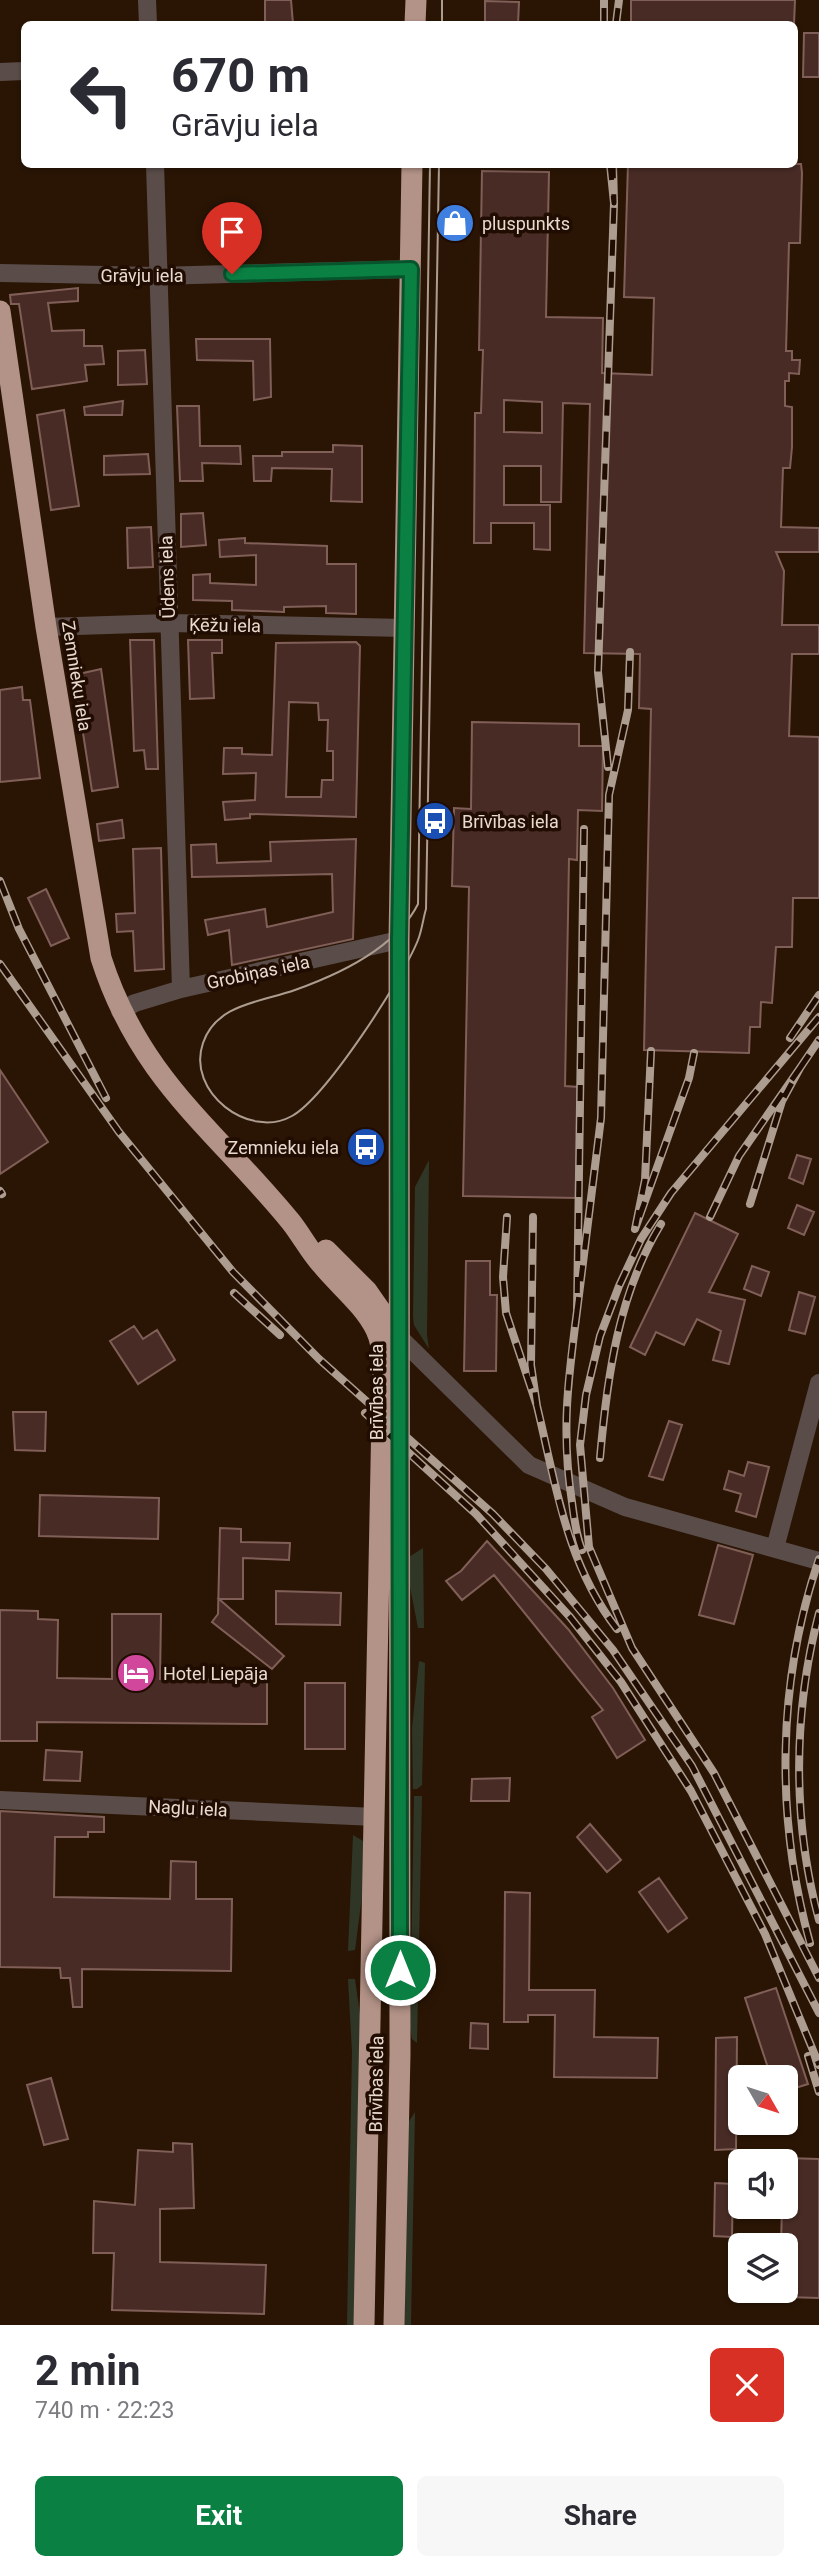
<!DOCTYPE html>
<meta charset="utf-8">
<style>
:root{--surface:#fff;--page:#f7f7f7;--text:#2b2b33;--muted:#7c7c81;--accent:#0b8043}
body{margin:0;font-family:Roboto,sans-serif;background:var(--page);color:var(--text);height:100vh;display:flex;flex-direction:column;font-size:26px;white-space:nowrap}
*{box-sizing:border-box;margin:0}
p{font-size:23px;color:var(--muted)}
.icon{flex:none;width:38px;height:38px;fill:none;stroke:currentColor;stroke-width:2;stroke-linecap:round;stroke-linejoin:round}
.map{position:relative;height:2325px;overflow:hidden}
.sheet{display:flex;flex-direction:column;background:var(--surface);flex:1}
.sheet>*{flex:none}
.guide{position:absolute;left:21px;top:21px;width:777px;height:147px;border-radius:10px;box-shadow:0 2px 5px #0004;background:#fff;color:var(--text);overflow:hidden}
.needle{width:46px;rotate:129deg}
.tools{position:absolute;left:728px;top:2065px;display:grid;gap:14px}
.tools a{display:grid;place-items:center;width:70px;height:70px;border-radius:10px;background:var(--surface);box-shadow:0 2px 5px #0004;font-size:35px}
.pin{position:absolute;display:grid;place-items:center;width:60px;height:60px;color:#fff;margin:-72px -30px;border-radius:50% 50% 50% 0;rotate:-45deg;box-shadow:0 0 7px #0007}
.pin .icon{rotate:45deg}
.me{position:absolute;width:77px;margin:-38px;rotate:0deg;stroke-linejoin:round;filter:drop-shadow(0 0 5px #0008)}
.turn{display:flex;align-items:center;gap:24px;height:147px;padding:0 35px;font-size:32px}
.turn .icon{width:91px;height:91px;stroke-width:2.5}
.turn b{display:block;font-size:49px;line-height:60px}
.round{display:grid;place-items:center;flex:none;width:74px;height:74px;border-radius:10px;background:var(--page)}
.headline{display:flex;align-items:center;justify-content:space-between;height:119px;padding:0 35px}
h1{font-size:42px;font-weight:700;line-height:52px}
.primary-button{display:flex;gap:14px;margin-top:auto;padding:14px 35px}
.primary-button a{flex:1;height:80px;border-radius:10px;background:var(--accent);color:#fff;font-size:28px;font-weight:700;line-height:80px;text-align:center}
.primary-button a+a{background:var(--page);color:var(--text)}
.map>svg:first-child{display:block}
.green{fill:#303626}
.building{fill:#482b25;stroke:#805f58;stroke-width:2;fill-rule:evenodd}
.lines{fill:none;stroke-linecap:round;stroke-linejoin:round}
.street{stroke:#5a4d49;stroke-width:18}
.highway{stroke:#b39287;stroke-width:21}
.tram{stroke:#ad9d90;stroke-width:2}
.rail-casing{stroke:#ad9d90;stroke-width:8}
.rail{stroke:#200c00;stroke-width:5;stroke-dasharray:16;stroke-linecap:butt}
.route-casing{stroke:#07532c;stroke-width:18}
.route{stroke:#0b8043;stroke-width:12}
.labels{text-anchor:middle;dominant-baseline:central;stroke-width:7;stroke-linejoin:round;paint-order:stroke}
.poi-label{font-size:18px;fill:#e9dacf;stroke:#200c00;text-anchor:start}
.street-label{font-size:18px;fill:#e9dacf;stroke:#200c00}
</style>
<div class="map">
<svg width="819" height="2325" viewBox="0 0 819 2325">
<rect width="100%" height="100%" fill="#2a1504"/>
<path class="green" d="M 429,1160 L 427,1335 L 429,1349 L 414,1325 L 413,1317 L 415,1187 Z
M 423,1548 L 424,1628 L 418,1628 L 410,1587 L 409,1557 Z
M 419,1661 L 425,1663 L 422,1785 L 417,1789 L 413,1789 L 412,1728 Z
M 414,1796 L 422,1796 L 417,2043 L 412,2039 L 410,2028 Z
M 353,1835 L 363,1841 L 365,1873 L 355,1950 L 348,1951 Z
M 348,1979 L 355,1979 L 360,2015 L 356,2325 L 347,2325 L 352,2052 Z
M 415,2112 L 411,2325 L 404,2325 L 408,2123 Z"/>
<path class="building" d="M 265,0 L 291,0 L 293,24 L 265,24 Z
M 631,0 L 795,0 L 794,24 L 631,24 Z
M 485,1 L 519,2 L 518,24 L 485,24 Z
M 804,33 L 819,33 L 819,77 L 803,77 Z
M 628,164 L 801,164 L 802,173 L 800,243 L 789,243 L 786,351 L 792,351 L 792,360 L 800,360 L 799,374 L 789,373 L 789,381 L 785,381 L 785,406 L 792,407 L 792,447 L 790,468 L 783,468 L 781,527 L 819,528 L 819,552 L 776,552 L 784,571 L 782,625 L 819,625 L 819,654 L 792,654 L 789,736 L 819,737 L 819,898 L 793,898 L 792,947 L 776,947 L 772,1003 L 761,1002 L 760,1027 L 750,1027 L 749,1053 L 644,1050 L 651,709 L 639,708 L 640,654 L 584,653 L 590,404 L 563,403 L 561,502 L 541,502 L 541,466 L 504,466 L 504,505 L 550,505 L 550,550 L 534,549 L 534,523 L 491,523 L 491,543 L 474,543 L 475,413 L 481,413 L 483,350 L 479,350 L 482,171 L 549,172 L 546,317 L 603,318 L 602,373 L 652,375 L 654,298 L 624,297 ZM 504,400 L 542,402 L 542,433 L 504,432 Z
M 78,288 L 78,301 L 48,303 L 52,331 L 84,330 L 84,346 L 102,346 L 104,364 L 85,365 L 87,381 L 32,389 L 19,304 L 11,304 L 10,295 Z
M 196,339 L 270,339 L 271,397 L 254,400 L 253,361 L 197,360 Z
M 145,350 L 147,384 L 118,385 L 118,351 Z
M 123,401 L 122,415 L 85,415 L 84,407 Z
M 177,406 L 199,406 L 200,446 L 240,446 L 241,464 L 202,463 L 203,481 L 180,481 Z
M 64,410 L 79,506 L 51,510 L 37,415 Z
M 333,445 L 362,446 L 362,502 L 331,501 L 332,469 L 272,468 L 271,481 L 254,481 L 253,456 L 282,456 L 282,452 L 333,452 Z
M 148,454 L 150,474 L 104,475 L 104,456 Z
M 203,513 L 206,545 L 181,547 L 181,514 Z
M 151,527 L 153,567 L 128,568 L 127,528 Z
M 245,538 L 245,543 L 327,546 L 327,564 L 356,564 L 356,614 L 326,613 L 326,606 L 284,607 L 284,612 L 232,610 L 232,601 L 193,600 L 193,575 L 210,574 L 210,583 L 256,585 L 256,555 L 220,557 L 219,540 Z
M 130,640 L 154,640 L 158,769 L 146,769 L 144,750 L 134,751 Z
M 188,640 L 222,640 L 222,653 L 212,653 L 214,698 L 190,699 Z
M 356,642 L 360,646 L 356,817 L 250,814 L 250,818 L 225,820 L 223,802 L 255,800 L 256,773 L 223,774 L 224,748 L 242,748 L 242,754 L 272,755 L 276,643 ZM 289,702 L 318,703 L 319,720 L 328,720 L 327,751 L 333,751 L 333,780 L 322,780 L 321,797 L 286,797 Z
M 101,669 L 118,787 L 92,791 L 74,675 Z
M 22,687 L 23,700 L 30,700 L 40,778 L 0,782 L 0,690 Z
M 472,722 L 579,724 L 579,746 L 603,746 L 602,811 L 578,810 L 577,860 L 569,859 L 565,1086 L 579,1087 L 577,1198 L 463,1196 L 469,887 L 452,886 L 454,808 L 471,809 Z
M 122,820 L 124,838 L 99,841 L 97,824 Z
M 356,839 L 353,939 L 232,965 L 229,930 L 208,935 L 205,920 L 265,909 L 267,927 L 333,912 L 332,874 L 192,877 L 191,845 L 216,844 L 217,863 L 271,861 L 270,842 Z
M 161,848 L 164,969 L 135,971 L 133,931 L 117,932 L 116,914 L 135,913 L 133,849 Z
M 46,889 L 69,938 L 51,946 L 28,898 Z
M 0,1070 L 48,1142 L 0,1174 Z
M 797,1155 L 811,1159 L 803,1184 L 789,1178 Z
M 797,1205 L 814,1212 L 804,1235 L 788,1228 Z
M 695,1213 L 738,1234 L 709,1292 L 745,1300 L 729,1364 L 713,1360 L 721,1331 L 697,1319 L 684,1345 L 656,1332 L 645,1355 L 630,1347 Z
M 466,1261 L 490,1261 L 490,1295 L 497,1295 L 496,1371 L 464,1371 Z
M 752,1266 L 769,1272 L 761,1296 L 744,1289 Z
M 799,1292 L 815,1297 L 805,1334 L 789,1330 Z
M 134,1326 L 143,1339 L 157,1330 L 175,1360 L 138,1384 L 110,1341 Z
M 13,1412 L 46,1412 L 45,1451 L 15,1450 Z
M 669,1421 L 682,1425 L 663,1480 L 649,1476 Z
M 748,1462 L 769,1467 L 756,1517 L 736,1511 L 741,1494 L 724,1489 L 729,1471 L 744,1476 Z
M 40,1495 L 159,1498 L 158,1539 L 39,1536 Z
M 220,1528 L 241,1529 L 241,1542 L 290,1543 L 289,1560 L 243,1558 L 243,1599 L 219,1599 L 284,1656 L 272,1669 L 212,1622 L 218,1614 Z
M 487,1541 L 568,1629 L 613,1688 L 645,1740 L 617,1758 L 592,1717 L 603,1710 L 494,1575 L 462,1600 L 446,1581 L 461,1571 Z
M 718,1545 L 753,1555 L 734,1624 L 699,1615 Z
M 276,1591 L 341,1593 L 340,1625 L 276,1624 Z
M 0,1610 L 38,1611 L 38,1619 L 58,1620 L 57,1678 L 112,1679 L 112,1614 L 161,1614 L 160,1679 L 267,1680 L 267,1724 L 37,1722 L 37,1741 L 0,1741 Z
M 305,1683 L 345,1683 L 345,1749 L 305,1749 Z
M 46,1750 L 82,1752 L 80,1781 L 44,1780 Z
M 510,1778 L 509,1801 L 471,1801 L 472,1779 Z
M 0,1811 L 104,1817 L 104,1832 L 88,1832 L 88,1837 L 55,1837 L 54,1897 L 170,1899 L 171,1861 L 196,1862 L 196,1899 L 232,1899 L 231,1971 L 82,1969 L 82,2007 L 73,2007 L 70,1978 L 61,1978 L 60,1968 L 0,1967 Z
M 590,1824 L 621,1860 L 607,1872 L 577,1837 Z
M 659,1878 L 687,1918 L 668,1932 L 639,1892 Z
M 505,1892 L 530,1893 L 529,1990 L 595,1990 L 594,2037 L 658,2038 L 657,2078 L 554,2077 L 555,2015 L 528,2015 L 528,2022 L 504,2022 Z
M 776,1988 L 808,2084 L 786,2091 L 786,2077 L 771,2077 L 745,1998 Z
M 471,2023 L 488,2024 L 488,2049 L 470,2048 Z
M 737,2037 L 736,2149 L 715,2150 L 716,2038 Z
M 51,2078 L 68,2139 L 44,2145 L 27,2085 Z
M 173,2143 L 192,2144 L 194,2208 L 160,2209 L 160,2262 L 266,2265 L 264,2314 L 112,2310 L 114,2253 L 93,2253 L 94,2201 L 135,2205 L 138,2150 L 173,2152 Z
M 786,2158 L 819,2159 L 819,2298 L 786,2297 L 786,2245 L 781,2245 L 782,2207 L 786,2207 Z
M 715,2183 L 733,2184 L 732,2237 L 714,2236 Z"/>
<g class="lines">
<path class="street" d="M 147,0 L 148,24
M 0,72 L 24,71
M 155,164 L 181,989
M 0,273 L 157,276 L 411,269
M 46,627 L 169,623 L 405,628
M 120,1011 L 135,1003 L 181,989 L 399,940
M 399,1337 L 529,1465 L 625,1507 L 819,1561
M 775,1548 L 819,1383
M 0,1800 L 375,1817"/>
<path class="highway" d="M 415,24 L 416,0
M 0,311 L 46,627 L 101,958 C 140,1080 215,1129 291,1222 C 302,1236 310,1252 322,1265 C 339,1286 364,1305 376,1330 C 387,1353 382,1390 382,1415 L 364,2325
M 326,1250 L 367,1291 L 399,1337
M 394,2325 L 400,2054 L 399,940 L 412,164"/>
<path class="tram" d="M 442,24 L 442,0
M 430,164 L 418,904 C 396,948 340,974 295,990 C 261,1002 216,1004 203,1043 C 186,1092 249,1140 292,1116 C 326,1097 403,978 418,940 C 422,930 423,919 426,909 L 439,164"/>
<defs>
<path id="rail" d="M 604,24 L 604,0
M 616,24 L 619,0
M 610,164 L 614,203 L 613,164
M 608,767 L 598,672 L 614,203
M 584,829 L 577,1311 L 601,1118 L 609,795 L 628,710 L 630,652
M 0,881 L 19,929 L 106,1098
M 0,964 L 119,1132 L 233,1272 L 319,1359 L 493,1514 L 546,1569 L 613,1650 L 692,1766 L 819,2013
M 819,1017 L 671,1193 L 641,1239 L 619,1286 L 600,1336 L 586,1395 L 580,1445 L 589,1547 L 632,1648 L 714,1773 L 819,1978
M 790,1038 L 819,995
M 651,1051 L 645,1180 L 635,1229 L 689,1078 L 694,1053
M 800,1068 L 819,1040
M 0,1191 L 2,1194
M 507,1217 L 503,1277 L 506,1313 L 537,1406 L 531,1365 L 533,1217
M 710,1217 L 739,1156 L 800,1068 L 782,1101 L 750,1204
M 234,1293 L 280,1335
M 577,1311 C 568,1380 561,1432 572,1502 C 574,1518 576,1535 582,1550
M 537,1406 C 556,1485 566,1563 617,1629
M 365,1413 L 476,1514 L 570,1617 L 621,1682 L 691,1791 L 765,1934 L 819,2065
M 600,1458 C 607,1378 618,1294 661,1224
M 819,1613 C 793,1712 792,1821 819,1920
M 810,1943 C 775,1817 777,1682 819,1559
M 808,2056 L 819,2092"/>
</defs>
<use href="#rail" class="rail-casing"/>
<use href="#rail" class="rail"/>
</g>
<g class="lines">
<defs>
<path id="route" d="M 232,274 L 411,269 L 399,940 L 400,1970"/>
</defs>
<use href="#route" class="route-casing"/>
<use href="#route" class="route"/>
</g>
<defs>
<symbol id="shop-disc" viewBox="-11 -11 22 22"><circle r="9.5" fill="#3f7fe0" stroke="#200c00"/><path d="M-5-2.5h2.3a2.7 3.5 0 0 1 5.4 0H5L5.5 6h-11ZM-1.5-2.5h3a1.5 2.3 0 0 0-3 0Z" fill="#fff"/></symbol>
<symbol id="bus-disc" viewBox="-11 -11 22 22"><circle r="9.5" fill="#1a4fb4" stroke="#200c00"/><path d="M-5-6H5V4H4V6H2V4H-2V6H-4V4H-5ZM-3.5-4V0h7V-4ZM-3.5 1.2v1.5H-2V1.2ZM2 1.2v1.5H3.5V1.2Z" fill="#fff"/></symbol>
<symbol id="hotel-disc" viewBox="-11 -11 22 22"><circle r="9.5" fill="#d1479c" stroke="#200c00"/><path d="M-6-4.5h1.5V1H6V5H4.5V3h-9V5H-6ZM-4 0a1.8 1.8 0 1 1 3.6 0ZM.5 0V-2.5h3Q6-2.5 6 0Z" fill="#fff"/></symbol>
</defs>
<g fill-rule="evenodd">
<use href="#shop-disc" x="433" y="201" width="44" height="44"/>
<use href="#bus-disc" x="413" y="799" width="44" height="44"/>
<use href="#bus-disc" x="344" y="1125" width="44" height="44"/>
<use href="#hotel-disc" x="114" y="1651" width="44" height="44"/>
</g>
<g class="labels">
<g class="poi-label">
<text x="482" y="223">pluspunkts</text>
<text x="462" y="821">Brīvības iela</text>
<text x="339" y="1147" text-anchor="end">Zemnieku iela</text>
<text x="163" y="1673">Hotel Liepāja</text>
</g>
<g class="street-label">
<text x="142" y="275">Grāvju iela</text>
<text transform="translate(167 577) rotate(-92)">Ūdens iela</text>
<text transform="translate(225 625) rotate(1)">Ķēžu iela</text>
<text transform="translate(77 676) rotate(81)">Zemnieku iela</text>
<text transform="translate(258 972) rotate(-12)">Grobiņas iela</text>
<text transform="translate(376 1392) rotate(-90)">Brīvības iela</text>
<text transform="translate(188 1808) rotate(3)">Naglu iela</text>
<text transform="translate(376 2084) rotate(-89)">Brīvības iela</text>
</g>
</g>
</svg>
<div class="tools">
<a><svg class="needle" viewBox="-14 -14 28 28"><path d="M0-13l5 13h-10z" fill="#e53935"/><path d="M0 13l5-13h-10z" fill="#7c7c81"/></svg></a>
<a><svg class="icon" aria-label="sound" viewBox="0 0 24 24"><path d="M4 9h4l5-4v14l-5-4H4zM17 9q2 3 0 6"/></svg></a>
<a><svg class="icon" aria-label="layers" viewBox="0 0 24 24"><path d="M12 4l9 5-9 5-9-5zM3 14l9 5 9-5"/></svg></a>
</div>
<div class="pin" style="left:232px;top:274px;background:#d93025"><svg class="icon" aria-label="arrive" viewBox="0 0 24 24"><path d="M6 21V4h12l-3 4 3 4H6"/></svg></div>
<svg class="me" style="left:400px;top:1970px" viewBox="-20 -20 40 40"><circle r="17" fill="#0b8043" stroke="#fff" stroke-width="3"/><path d="M0-11L8 9 0 5-8 9z" fill="#fff"/></svg>
<div class="guide">
<div class="turn"><svg class="icon" aria-label="left" viewBox="0 0 24 24"><path d="M17 20v-9H6M10 6l-5 5 5 5"/></svg><div><b>670 m</b>Grāvju iela</div></div>
</div>
</div>
<section class="sheet">
<div class="headline"><div><h1>2 min</h1><p>740 m · 22:23</p></div><a class="round" style="background:#d93025;color:#fff"><svg class="icon" aria-label="close" viewBox="0 0 24 24"><path d="M6 6l12 12M18 6L6 18"/></svg></a></div>
<div class="primary-button"><a>Exit</a><a>Share</a></div>
</section>
